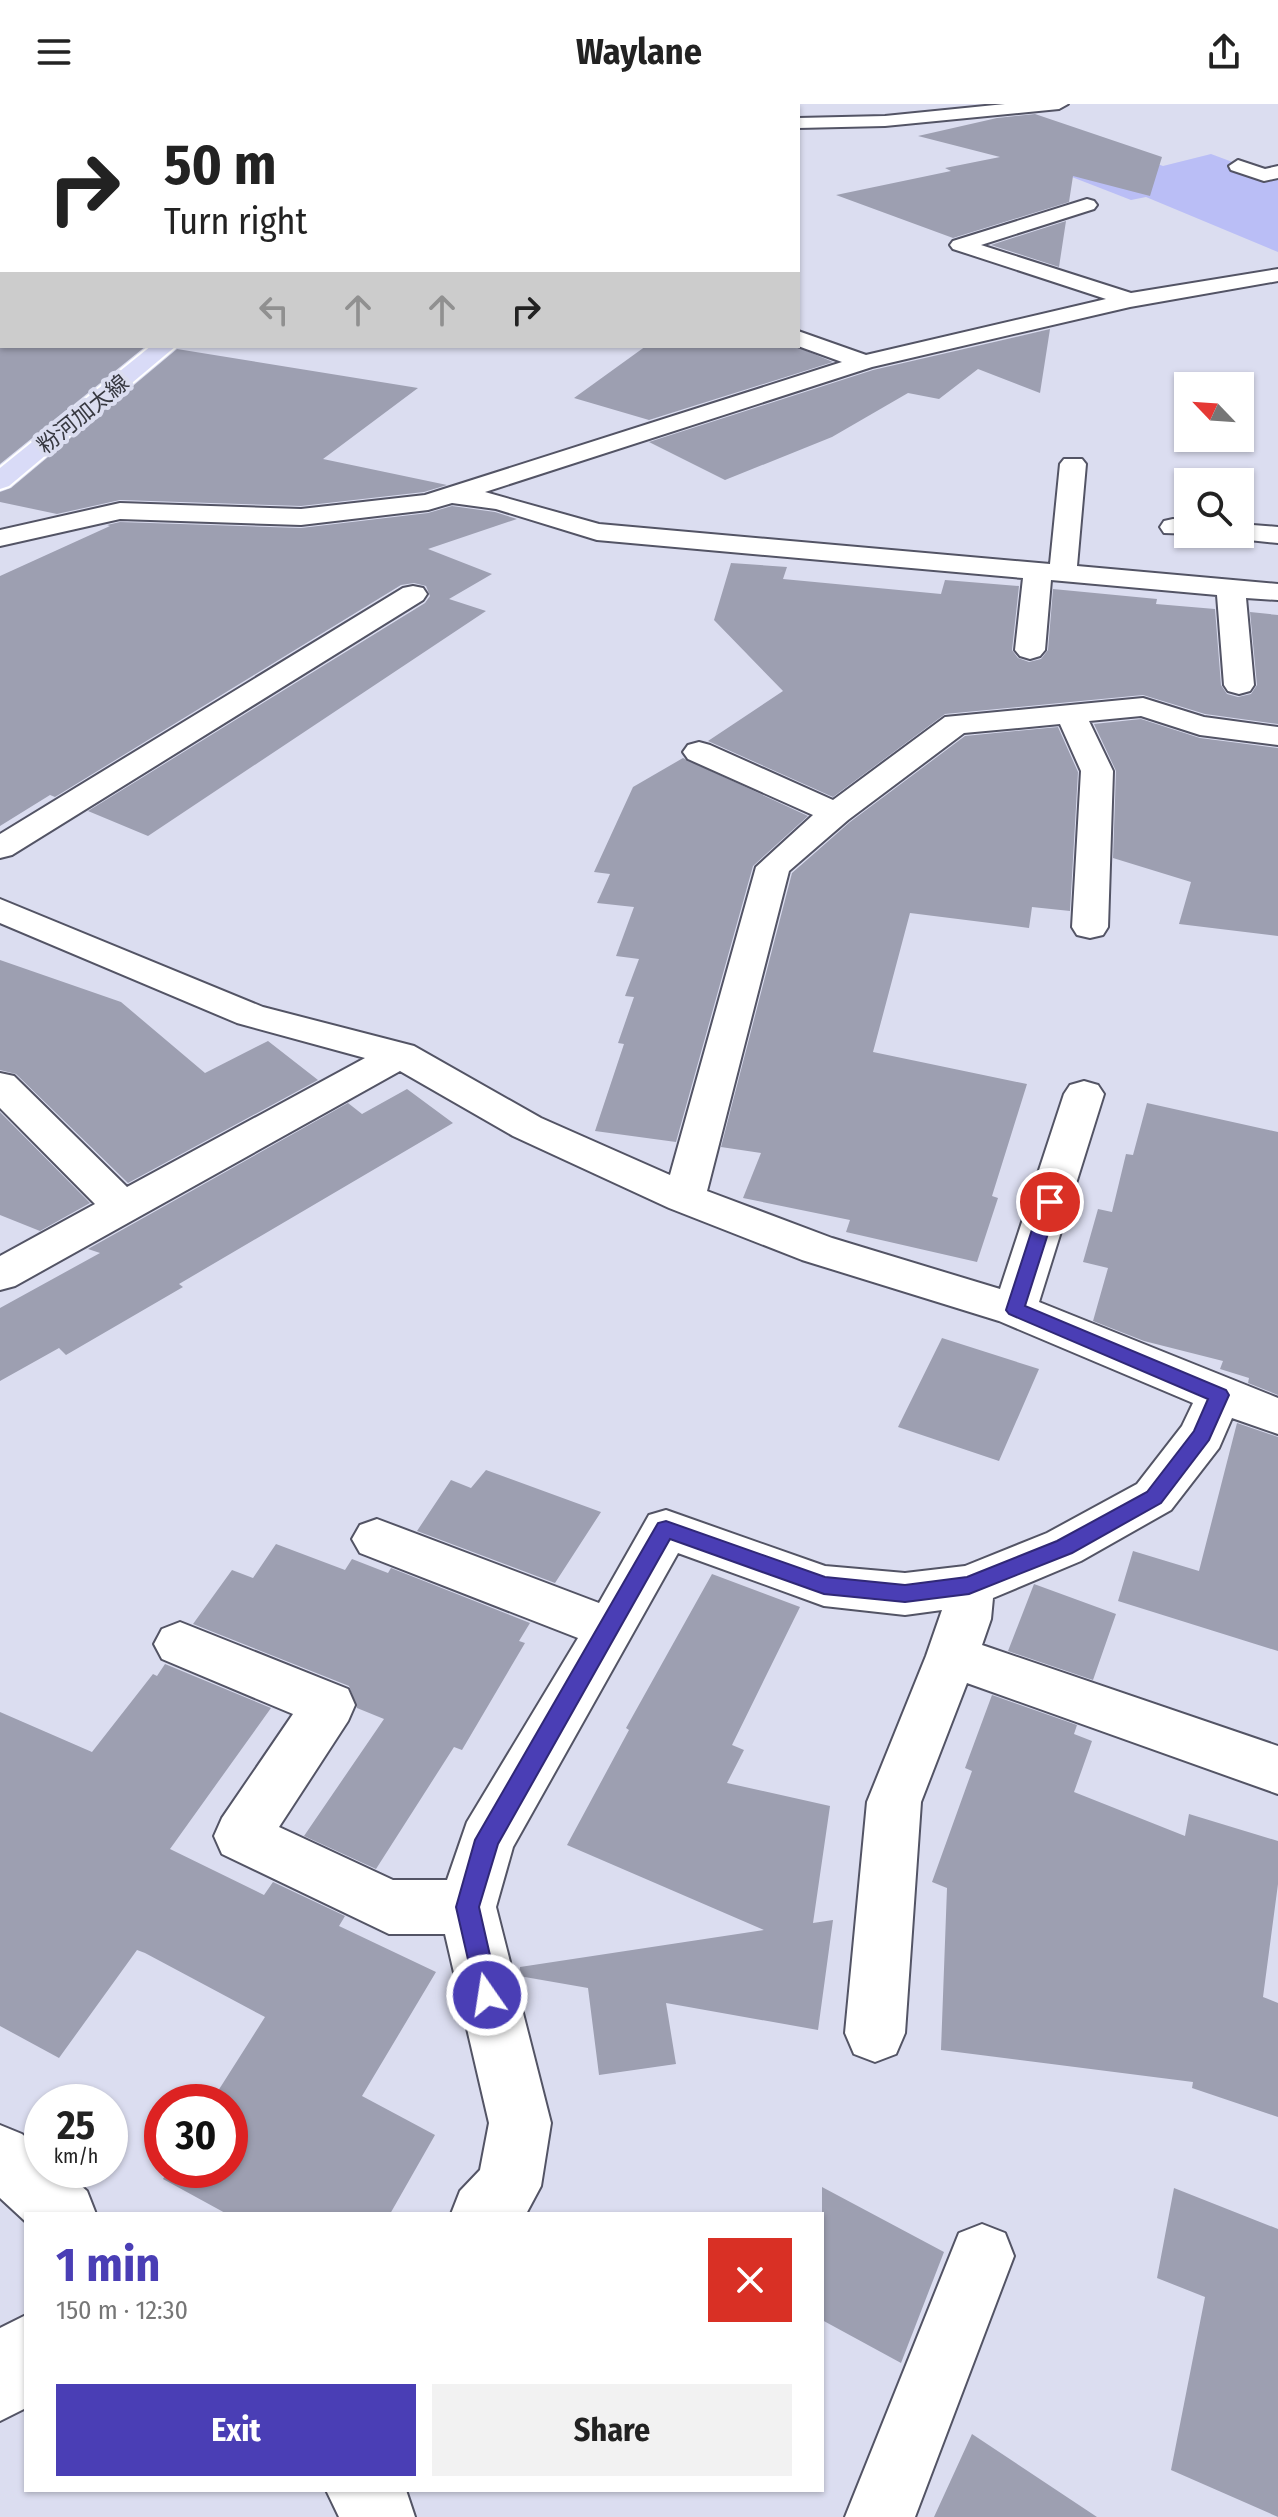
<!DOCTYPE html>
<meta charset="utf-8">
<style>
:root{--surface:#fff;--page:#f2f2f2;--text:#222;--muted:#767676;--accent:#4a3eb5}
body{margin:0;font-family:"Fira Sans Condensed","Noto Sans JP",sans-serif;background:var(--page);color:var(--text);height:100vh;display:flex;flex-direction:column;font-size:30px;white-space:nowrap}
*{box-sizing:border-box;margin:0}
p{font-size:26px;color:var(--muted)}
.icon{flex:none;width:44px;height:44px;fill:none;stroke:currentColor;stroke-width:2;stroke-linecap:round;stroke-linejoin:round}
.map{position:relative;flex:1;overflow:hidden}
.sheet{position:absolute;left:24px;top:2108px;width:800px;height:280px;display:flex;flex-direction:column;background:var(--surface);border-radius:0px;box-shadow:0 2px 6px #0004}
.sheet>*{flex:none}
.hud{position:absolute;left:0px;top:0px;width:800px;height:244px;box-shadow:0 2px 6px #0004;background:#fff;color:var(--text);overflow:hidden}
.needle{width:52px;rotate:295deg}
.controls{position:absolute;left:1174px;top:268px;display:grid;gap:16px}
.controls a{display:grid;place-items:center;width:80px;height:80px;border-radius:0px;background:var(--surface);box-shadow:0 2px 6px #0004;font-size:40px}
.speed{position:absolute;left:24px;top:1980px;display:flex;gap:16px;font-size:40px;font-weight:700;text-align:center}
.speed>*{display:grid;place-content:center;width:104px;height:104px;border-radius:50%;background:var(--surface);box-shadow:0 2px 6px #0004;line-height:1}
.speed small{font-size:20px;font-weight:400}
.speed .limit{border:12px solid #d22;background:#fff;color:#111}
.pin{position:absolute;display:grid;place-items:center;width:68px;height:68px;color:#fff;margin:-34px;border:4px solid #fff;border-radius:50%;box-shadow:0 2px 8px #0007}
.me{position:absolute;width:88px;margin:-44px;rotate:347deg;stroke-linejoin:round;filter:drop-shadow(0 0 6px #0008)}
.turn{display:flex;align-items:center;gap:28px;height:168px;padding:0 32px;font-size:36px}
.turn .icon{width:104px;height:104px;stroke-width:2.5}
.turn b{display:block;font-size:56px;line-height:68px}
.lanes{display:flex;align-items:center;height:76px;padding:0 32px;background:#0003;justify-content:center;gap:40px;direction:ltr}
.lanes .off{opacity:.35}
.round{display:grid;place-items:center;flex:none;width:84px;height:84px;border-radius:0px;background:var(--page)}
.overview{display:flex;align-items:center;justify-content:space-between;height:136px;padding:0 32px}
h1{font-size:48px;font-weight:700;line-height:60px;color:var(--accent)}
.action{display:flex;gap:16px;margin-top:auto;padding:16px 32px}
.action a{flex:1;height:92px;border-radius:0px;background:var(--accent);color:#fff;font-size:32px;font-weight:700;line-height:92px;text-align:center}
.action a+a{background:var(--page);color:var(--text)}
header{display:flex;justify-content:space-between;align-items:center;height:104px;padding:0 32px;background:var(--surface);font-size:36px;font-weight:700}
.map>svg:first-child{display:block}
.green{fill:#babef6}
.building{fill:#9d9fb1}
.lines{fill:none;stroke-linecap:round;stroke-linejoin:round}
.minor-casing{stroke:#535465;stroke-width:4}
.major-casing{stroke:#fff;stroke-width:4}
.minor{fill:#fff;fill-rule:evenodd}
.major{fill:#d9dbf7;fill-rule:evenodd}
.route{fill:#4a3eb5;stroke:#302876;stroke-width:2}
.labels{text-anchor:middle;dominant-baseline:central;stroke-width:8;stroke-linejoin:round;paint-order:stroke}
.far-street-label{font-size:22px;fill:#373840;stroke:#dbddf0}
</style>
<header><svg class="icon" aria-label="menu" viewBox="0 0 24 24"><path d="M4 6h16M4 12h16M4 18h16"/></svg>Waylane<svg class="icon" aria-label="share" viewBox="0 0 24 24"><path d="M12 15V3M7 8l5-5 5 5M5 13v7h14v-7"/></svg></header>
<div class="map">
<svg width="1278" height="2413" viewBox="0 0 1278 2413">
<rect width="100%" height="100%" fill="#dbddf0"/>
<path class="green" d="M 1043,18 L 1163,62 L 1211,50 L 1278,75 L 1278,148 L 1146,93 L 1131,96 L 990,41 Z"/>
<path class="building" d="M 1035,10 L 1162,53 L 1150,92 L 1073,72 L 1069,98 L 953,134 L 836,91 L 951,67 L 945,64 L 1000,53 L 918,32 L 997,14 Z
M 1066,117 L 1059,163 L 991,141 Z
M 1050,225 L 1040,289 L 978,265 L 939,295 L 908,289 L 832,333 L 725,376 L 649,338 L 873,266 Z
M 0,242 L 146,242 L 0,360 Z
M 646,242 L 795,242 L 833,258 L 649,316 L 574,294 Z
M 177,245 L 418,284 L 323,355 L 447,381 L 424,388 L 301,402 L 120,396 L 57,410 L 0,398 L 0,388 L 11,384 Z
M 452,402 L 495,408 L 517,415 L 428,445 L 492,470 L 449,495 L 486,507 L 148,732 L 88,707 L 425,499 L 430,492 L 426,482 L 414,479 L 401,481 L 55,693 L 50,691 L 0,722 L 0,472 L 110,422 L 107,421 L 120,418 L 301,424 L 428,409 Z
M 731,459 L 787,463 L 783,475 L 941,490 L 945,476 L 1019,482 L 1012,546 L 1018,554 L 1029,558 L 1041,555 L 1048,546 L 1053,485 L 1157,495 L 1156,500 L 1215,505 L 1221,581 L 1227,590 L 1238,593 L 1251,590 L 1257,581 L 1250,508 L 1278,511 L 1278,620 L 1205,610 L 1143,591 L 945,610 L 833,693 L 708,637 L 783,587 L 714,516 Z
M 1141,615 L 1200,634 L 1278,644 L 1278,832 L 1179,820 L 1191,778 L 1113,754 L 1116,667 L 1094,620 Z
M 1058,623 L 1078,668 L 1070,807 L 1032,803 L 1029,824 L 910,809 L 873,948 L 1027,980 L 992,1092 L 998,1094 L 977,1158 L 846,1128 L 850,1116 L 743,1094 L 761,1049 L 721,1043 L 792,769 L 850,718 L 965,632 Z
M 683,654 L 808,712 L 753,762 L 676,1038 L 595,1027 L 624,940 L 618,939 L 634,893 L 625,892 L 639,855 L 616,852 L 634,803 L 597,799 L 610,770 L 594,768 L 633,683 Z
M 0,856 L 121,898 L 205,969 L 268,937 L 318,976 L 128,1079 L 16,970 L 0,966 Z
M 407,985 L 453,1019 L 179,1180 L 183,1183 L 66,1251 L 59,1244 L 0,1277 L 0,1204 L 100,1149 L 88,1145 L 348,999 L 362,1010 Z
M 1147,999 L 1278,1028 L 1278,1291 L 1248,1279 L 1249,1274 L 1220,1265 L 1223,1257 L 1144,1237 L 1093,1217 L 1108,1164 L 1083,1158 L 1098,1105 L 1112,1108 L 1126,1050 L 1133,1051 Z
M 0,1008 L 90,1099 L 40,1127 L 0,1111 Z
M 942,1234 L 1039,1265 L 999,1357 L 898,1323 Z
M 1237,1319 L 1278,1333 L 1278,1547 L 1118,1497 L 1133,1447 L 1199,1467 Z
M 486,1366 L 601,1408 L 555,1479 L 417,1427 L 451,1376 L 471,1384 Z
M 276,1440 L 345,1466 L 352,1455 L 388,1469 L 391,1464 L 530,1519 L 519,1537 L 525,1539 L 462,1646 L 454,1643 L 376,1765 L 304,1732 L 384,1615 L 357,1604 L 349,1582 L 193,1520 L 232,1466 L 253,1474 Z
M 712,1470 L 800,1503 L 732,1641 L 744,1646 L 727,1679 L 830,1702 L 813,1819 L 833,1816 L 818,1926 L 666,1899 L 676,1960 L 599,1971 L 588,1884 L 519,1872 L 520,1863 L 764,1826 L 567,1741 L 629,1626 L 626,1624 Z
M 1034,1480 L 1116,1510 L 1093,1576 L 1008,1547 Z
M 165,1560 L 271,1604 L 170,1745 L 264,1791 L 273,1778 L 345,1812 L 339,1822 L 436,1868 L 362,1992 L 435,2031 L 390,2110 L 227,2110 L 163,2075 L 168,2066 L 230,2066 L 230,1998 L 211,1998 L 265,1913 L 145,1849 L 137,1846 L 59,1954 L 0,1922 L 0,1608 L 92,1648 L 153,1570 L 157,1572 Z
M 992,1591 L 1077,1621 L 1074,1630 L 1092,1637 L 1074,1688 L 1185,1732 L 1189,1710 L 1278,1737 L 1278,1780 L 1263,1893 L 1278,1899 L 1278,2013 L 1192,1984 L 1193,1978 L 941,1946 L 947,1784 L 932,1778 L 972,1667 L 965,1664 Z
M 822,2083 L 944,2148 L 901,2259 L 822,2216 Z
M 1174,2084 L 1278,2125 L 1278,2413 L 1171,2366 L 1205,2193 L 1157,2174 Z
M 972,2330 L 1097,2413 L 934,2413 Z"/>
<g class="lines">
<defs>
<path id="minor" d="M 615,0 L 643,0 L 645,2 L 617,2 Z
M 1005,0 L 1068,0 L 1059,5 L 885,22 L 798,24 L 798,14 L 885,12 Z
M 0,48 L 2,48 L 2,60 L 0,60 Z
M 1238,56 L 1265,65 L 1278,62 L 1278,74 L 1264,77 L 1231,66 L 1229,62 Z
M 1087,95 L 1094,97 L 1097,101 L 1094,105 L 981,141 L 1131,189 L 1278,165 L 1278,177 L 1130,203 L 872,263 L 485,388 L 599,420 L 1050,460 L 1060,360 L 1064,355 L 1082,355 L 1086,360 L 1077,462 L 1278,480 L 1278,496 L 1246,494 L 1254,581 L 1250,587 L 1239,590 L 1228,587 L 1224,581 L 1217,491 L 1051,476 L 1045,546 L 1040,552 L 1030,555 L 1020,552 L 1015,546 L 1023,474 L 597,436 L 496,405 L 452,399 L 428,406 L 301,421 L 120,415 L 0,442 L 0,426 L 120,399 L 301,405 L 425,391 L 842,258 L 798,242 L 798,227 L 866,251 L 1106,195 L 953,145 L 950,141 L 953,137 Z
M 1173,415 L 1188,416 L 1188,430 L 1196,430 L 1164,429 L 1160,423 L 1164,417 Z
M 1240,420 L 1278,423 L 1278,439 L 1230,434 L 1228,430 L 1240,430 Z
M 413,482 L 423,484 L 427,490 L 423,496 L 12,751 L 0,754 L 0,730 L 403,484 Z
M 1143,594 L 1204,613 L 1278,623 L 1278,641 L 1200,631 L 1141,612 L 1089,617 L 1113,667 L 1108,823 L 1103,831 L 1090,834 L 1077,831 L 1072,823 L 1081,667 L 1060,620 L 964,629 L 848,716 L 789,767 L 707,1087 L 832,1134 L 1000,1185 L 1064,990 L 1070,981 L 1084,977 L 1098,981 L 1104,990 L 1039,1198 L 1278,1294 L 1278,1330 L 1232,1314 L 1219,1344 L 1171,1406 L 1081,1457 L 993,1494 L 991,1515 L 982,1541 L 1278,1642 L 1278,1690 L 967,1579 L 921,1698 L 905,1929 L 896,1950 L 875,1958 L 854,1950 L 845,1929 L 867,1698 L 926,1552 L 942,1506 L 905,1511 L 824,1502 L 678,1449 L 513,1743 L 496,1803 L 551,2019 L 541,2082 L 526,2110 L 451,2110 L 460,2087 L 480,2066 L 489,2019 L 445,1830 L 389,1830 L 222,1750 L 214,1732 L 222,1714 L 293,1610 L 162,1555 L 154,1540 L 162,1525 L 180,1518 L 348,1585 L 355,1601 L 348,1617 L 279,1723 L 393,1776 L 447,1776 L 467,1718 L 578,1534 L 360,1449 L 352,1435 L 360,1421 L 377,1415 L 599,1499 L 649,1411 L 666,1406 L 825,1462 L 905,1469 L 965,1462 L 1047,1429 L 1137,1380 L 1182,1322 L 1193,1299 L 999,1217 L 802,1156 L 669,1104 L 513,1032 L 400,967 L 15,1182 L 0,1186 L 0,1152 L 95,1100 L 0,1004 L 0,969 L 14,972 L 127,1083 L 365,954 L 237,919 L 0,819 L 0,795 L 263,903 L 414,942 L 541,1014 L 670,1071 L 756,763 L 813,711 L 688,655 L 683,648 L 688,641 L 699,638 L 710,641 L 833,696 L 945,613 Z
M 0,2021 L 22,2030 L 42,2048 L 42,2066 L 63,2066 L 87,2087 L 96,2110 L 26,2110 L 26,2118 L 0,2094 Z
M 982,2120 L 1005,2129 L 1014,2152 L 915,2413 L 845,2413 L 959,2129 Z
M 26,2211 L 26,2304 L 0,2317 L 0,2224 Z
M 326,2386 L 406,2386 L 415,2413 L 339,2413 Z"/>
<path id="major" d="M 151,242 L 176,242 L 9,382 L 0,385 L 0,364 Z"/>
</defs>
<use href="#minor" class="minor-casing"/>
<use href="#major" class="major-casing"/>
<use href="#minor" class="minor"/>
<use href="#major" class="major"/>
</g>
<path class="route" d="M 1050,1092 L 1058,1098 L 1025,1202 L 1226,1286 L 1229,1291 L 1209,1336 L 1161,1399 L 1072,1449 L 969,1490 L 905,1498 L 824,1490 L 670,1435 L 498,1740 L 479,1803 L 499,1891 L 496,1899 L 487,1903 L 478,1899 L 456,1803 L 475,1736 L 658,1419 L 666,1417 L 825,1473 L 905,1481 L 967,1473 L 1057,1437 L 1147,1388 L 1194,1327 L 1208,1295 L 1009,1210 L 1006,1206 L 1041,1098 Z"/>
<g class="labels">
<g class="far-street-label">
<text transform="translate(83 310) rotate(-39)">粉河加太線</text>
</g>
</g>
</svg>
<div class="controls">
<a><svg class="needle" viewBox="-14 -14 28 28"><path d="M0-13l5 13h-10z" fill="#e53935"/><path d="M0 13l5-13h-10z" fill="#767676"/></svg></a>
<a><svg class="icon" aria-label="search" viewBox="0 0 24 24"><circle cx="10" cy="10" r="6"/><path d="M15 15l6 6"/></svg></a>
</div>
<div class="speed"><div>25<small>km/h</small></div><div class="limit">30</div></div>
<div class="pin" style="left:1050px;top:1098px;background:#d93025"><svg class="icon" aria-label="arrive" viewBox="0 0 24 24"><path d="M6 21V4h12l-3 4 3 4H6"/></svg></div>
<svg class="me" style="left:487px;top:1891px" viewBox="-20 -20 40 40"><circle r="17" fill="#4a3eb5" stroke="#fff" stroke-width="3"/><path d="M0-11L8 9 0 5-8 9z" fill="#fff"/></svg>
<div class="hud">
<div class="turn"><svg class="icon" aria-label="right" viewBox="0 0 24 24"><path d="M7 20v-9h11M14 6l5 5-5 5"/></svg><div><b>50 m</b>Turn right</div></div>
<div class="lanes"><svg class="icon off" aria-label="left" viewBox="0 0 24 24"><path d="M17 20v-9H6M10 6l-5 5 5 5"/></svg><svg class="icon off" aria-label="ahead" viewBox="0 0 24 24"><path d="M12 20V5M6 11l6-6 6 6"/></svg><svg class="icon off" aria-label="ahead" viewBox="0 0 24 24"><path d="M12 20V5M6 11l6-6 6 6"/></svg><svg class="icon" aria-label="right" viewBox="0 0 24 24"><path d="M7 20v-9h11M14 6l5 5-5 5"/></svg></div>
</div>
<section class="sheet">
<div class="overview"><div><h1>1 min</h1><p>150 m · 12:30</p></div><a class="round" style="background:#d93025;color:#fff"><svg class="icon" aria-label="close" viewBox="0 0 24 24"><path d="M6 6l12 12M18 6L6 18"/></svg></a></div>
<div class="action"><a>Exit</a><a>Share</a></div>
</section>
</div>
